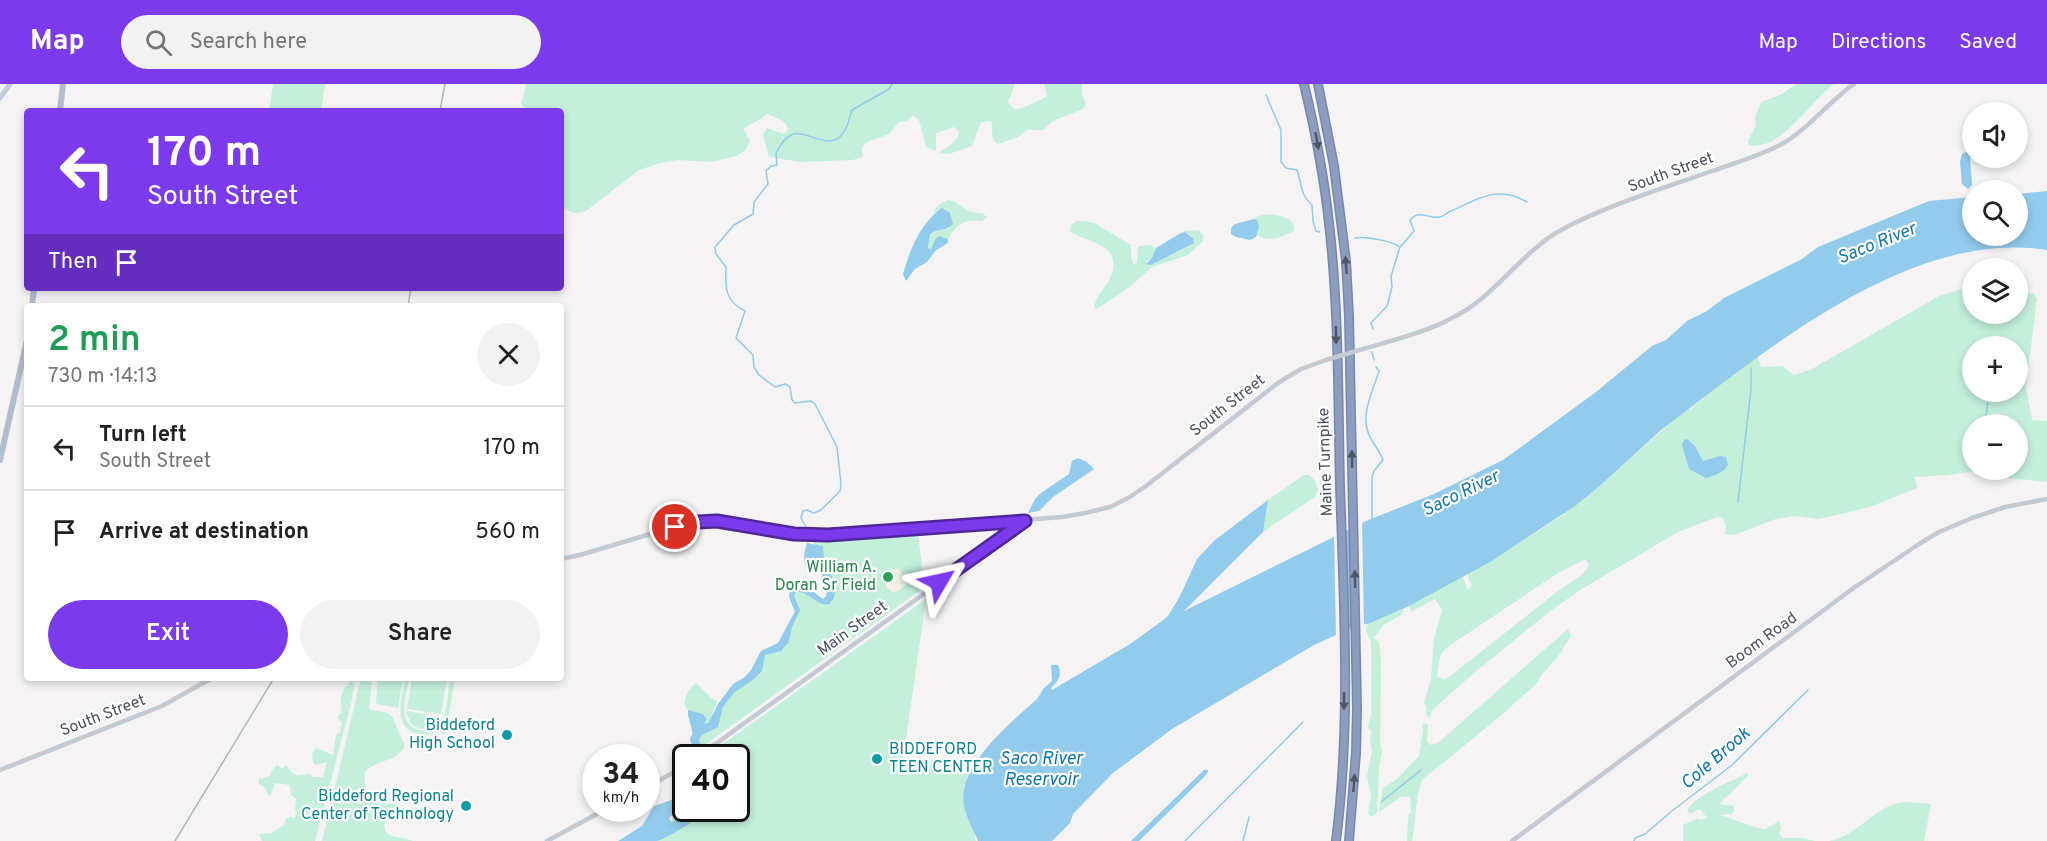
<!DOCTYPE html>
<meta charset="utf-8">
<style>
:root{--surface:#fff;--page:#f2f2f2;--text:#202124;--muted:#757577;--line:#e0e0e0;--accent:#7c3aed}
body{margin:0;font-family:Overpass,sans-serif;background:var(--page);color:var(--text);height:100vh;display:flex;flex-direction:column;font-size:22px;white-space:nowrap}
*{box-sizing:border-box;margin:0}
p{font-size:20px;color:var(--muted)}
.icon{flex:none;width:33px;height:33px;fill:none;stroke:currentColor;stroke-width:2;stroke-linecap:round;stroke-linejoin:round}
.map{position:relative;flex:1;overflow:hidden}
.side{position:absolute;left:24px;top:219px;width:540px;height:378px;display:flex;flex-direction:column;background:var(--surface);border-radius:6px;box-shadow:0 3px 9px #0003}
.side>*{flex:none}
.top-card{position:absolute;left:24px;top:24px;width:540px;height:183px;border-radius:6px;box-shadow:0 3px 9px #0003;background:#7c3aed;color:#fff;overflow:hidden}
.buttons{position:absolute;left:1962px;top:18px;display:grid;gap:12px}
.buttons a{display:grid;place-items:center;width:66px;height:66px;border-radius:50%;background:var(--surface);box-shadow:0 3px 9px #0003;font-size:30px}
.speed{position:absolute;left:582px;top:660px;display:flex;gap:12px;font-size:30px;font-weight:700;text-align:center}
.speed>*{display:grid;place-content:center;width:78px;height:78px;border-radius:50%;background:var(--surface);box-shadow:0 3px 9px #0003;line-height:1}
.speed small{font-size:15px;font-weight:400}
.speed .limit{border:3px solid #111;border-radius:9px;background:#fff;color:#111}
.pin{position:absolute;display:grid;place-items:center;width:51px;height:51px;color:#fff;margin:-26px;border:3px solid #fff;border-radius:50%;box-shadow:0 2px 6px #0007}
.me{position:absolute;width:66px;margin:-33px;rotate:54deg;stroke-linejoin:round;filter:drop-shadow(0 0 4px #0008)}
.turn{display:flex;align-items:center;gap:21px;height:126px;padding:0 24px;font-size:27px}
.turn .icon{width:78px;height:78px;stroke-width:2.5}
.turn b{display:block;font-size:42px;line-height:51px}
.then{display:flex;align-items:center;height:57px;padding:0 24px;background:#0003;gap:12px;font-size:22px}
.round{display:grid;place-items:center;flex:none;width:63px;height:63px;border-radius:32px;background:var(--page)}
.headline{display:flex;align-items:center;justify-content:space-between;height:102px;padding:0 24px}
h1{font-size:36px;font-weight:600;line-height:45px;color:#1e9e55}
.action{display:flex;gap:12px;margin-top:auto;padding:12px 24px}
.action a{flex:1;height:69px;border-radius:36px;background:var(--accent);color:#fff;font-size:24px;font-weight:600;line-height:69px;text-align:center}
.action a+a{background:var(--page);color:var(--text)}
ul{padding:0;list-style:none}
li{display:flex;align-items:center;gap:18px;height:84px;padding:0 24px;border-top:2px solid var(--line)}
li div{flex:1}
li b{display:block;font-size:22px}
li em{font-style:normal}
header{display:flex;align-items:center;gap:36px;box-sizing:border-box;height:84px;padding:0 30px;background:var(--accent);color:#fff}
header strong{font-size:28px}
nav{display:flex;gap:33px;margin-inline-start:auto;font-size:21px}
.search{width:420px;height:54px;background:var(--page);display:flex;align-items:center;gap:15px;box-sizing:border-box;padding:0 21px;border-radius:33px;color:var(--muted);font-size:22px}
.map>svg:first-child{display:block}
.green{fill:#c4f0db;fill-rule:evenodd}
.sand{fill:#f4f2e5}
.water{fill:#92cbec}
.pier{fill:#f5f3f3}
.lines{fill:none;stroke-linecap:round;stroke-linejoin:round}
.stream{stroke:#92cbec;stroke-width:1.5}
.river{stroke:#92cbec;stroke-width:8}
.motorway-casing{stroke:#7788ab;stroke-width:10}
.tertiary{stroke:#c4cad3;stroke-width:4.5}
.secondary{stroke:#c6cdda;stroke-width:5}
.primary{stroke:#b3bdd0;stroke-width:6}
.motorway{stroke:#8c9dc0;stroke-width:7}
.rail{stroke:#b5b7bc;stroke-width:1.5}
.tertiary-bridge{stroke:#c4cad3;stroke-width:4.5}
.oneway{fill:#4d5665}
.route-casing{stroke:#51269a;stroke-width:15}
.route{stroke:#7c3aed;stroke-width:10}
.leisure-dot{fill:#2e9e5b;stroke:#fff;stroke-width:2}
.culture-dot{fill:#0f9aa8;stroke:#fff;stroke-width:2}
.labels{text-anchor:middle;dominant-baseline:central;stroke-width:4.5;stroke-linejoin:round;paint-order:stroke}
.street-label{font-size:16px;fill:#4a5260;stroke:#fff}
.leisure-label{font-size:16px;fill:#27864d;stroke:#fff;text-anchor:end}
.culture-label{font-size:16px;fill:#0d838f;stroke:#fff;text-anchor:end}
.water-label{font-size:18px;font-style:italic;fill:#0f75af;stroke:#fff}
</style>
<header>
<strong>Map</strong>
<div class="search"><svg class="icon" aria-label="search" viewBox="0 0 24 24"><circle cx="10" cy="10" r="6"/><path d="M15 15l6 6"/></svg>Search here</div>
<nav><a>Map</a><a>Directions</a><a>Saved</a></nav>
</header>
<div class="map">
<svg width="2047" height="757" viewBox="0 0 2047 757">
<rect width="100%" height="100%" fill="#f5f3f3"/>
<path class="green" d="M 273,0 L 325,0 L 321,27 L 269,27 Z
M 525,0 L 1015,0 L 1008,18 L 1014,25 L 1023,24 L 1046,13 L 1047,10 L 1044,0 L 1082,0 L 1082,11 L 1086,20 L 1083,25 L 1053,37 L 1043,46 L 1027,46 L 1018,53 L 998,60 C 989,55 994,45 991,37 L 981,38 L 972,62 L 949,70 L 938,69 C 947,64 958,58 959,47 L 954,43 L 936,49 L 936,67 L 926,63 L 919,36 L 913,32 L 907,37 L 899,38 L 889,50 L 865,59 L 862,65 L 863,73 L 853,76 L 801,78 L 769,73 L 763,50 L 767,44 L 784,50 L 789,45 L 783,37 L 768,30 L 743,45 L 750,56 L 746,66 L 736,72 L 712,78 L 678,76 L 660,79 L 639,86 L 586,127 C 578,129 571,131 566,124 L 561,125 L 561,27 L 528,27 L 521,20 L 526,3 Z
M 1796,0 L 1834,0 C 1811,16 1781,68 1749,61 L 1748,57 L 1756,41 L 1755,33 L 1761,18 L 1780,11 Z
M 948,116 C 962,118 961,129 982,129 L 987,133 L 982,137 C 964,134 957,140 948,155 L 940,152 L 929,166 L 929,150 L 951,143 L 939,126 L 933,131 L 937,122 Z
M 1263,131 C 1275,130 1296,132 1294,147 C 1281,153 1270,159 1257,151 L 1254,135 L 1251,135 Z
M 1076,137 L 1085,137 L 1096,140 L 1131,161 L 1131,174 L 1134,181 L 1137,178 L 1138,162 L 1150,161 L 1156,164 L 1152,174 L 1146,178 L 1151,181 L 1194,159 L 1192,152 L 1183,147 L 1200,146 L 1203,152 L 1202,158 L 1188,171 L 1152,183 L 1131,202 L 1097,225 L 1095,224 C 1093,209 1117,198 1113,176 C 1110,158 1082,157 1070,147 L 1071,141 Z
M 1962,205 L 1972,205 L 1972,230 L 2018,230 L 2018,207 L 2034,210 L 2037,215 L 2026,303 L 2032,336 L 2047,337 L 2047,398 L 2007,394 L 1982,386 L 1948,391 L 1915,393 L 1917,404 L 1870,423 L 1819,435 L 1795,432 L 1776,435 L 1734,451 L 1725,450 C 1726,444 1726,440 1723,434 L 1717,433 L 1678,448 L 1580,506 L 1549,528 L 1475,588 L 1441,618 L 1431,628 L 1430,634 L 1426,631 L 1426,622 L 1424,619 L 1431,595 L 1434,554 L 1442,526 L 1435,515 L 1411,528 L 1409,522 L 1463,492 L 1467,505 L 1470,505 L 1471,500 L 1467,490 L 1492,477 L 1560,433 L 1602,400 L 1678,332 L 1692,324 L 1719,300 L 1758,272 L 1761,283 L 1782,282 L 1794,291 L 1812,285 L 1939,212 ZM 1972,262 L 2018,262 L 2018,308 L 1972,308 ZM 1972,340 L 2018,340 L 2018,386 L 1972,386 ZM 1695,362 L 1703,377 L 1720,372 L 1706,394 L 1689,384 ZM 1584,476 L 1586,476 L 1589,481 L 1582,491 L 1558,507 L 1449,593 L 1444,595 L 1437,593 C 1439,579 1438,570 1449,562 L 1558,489 Z
M 1304,391 L 1309,391 L 1315,397 L 1318,406 L 1315,413 L 1263,448 L 1268,416 Z
M 918,451 L 925,503 L 699,665 L 700,660 L 697,660 L 695,655 L 716,639 L 724,617 L 752,592 L 761,571 L 777,565 L 797,530 L 791,511 L 797,504 L 820,515 L 830,514 L 831,494 L 828,486 L 817,480 L 814,457 L 849,457 Z
M 926,515 L 903,676 L 976,691 L 973,744 L 976,757 L 635,757 L 654,750 L 686,725 L 736,724 L 736,674 L 705,673 Z
M 1402,525 L 1404,527 L 1401,531 L 1383,541 L 1374,554 L 1379,558 L 1381,577 L 1380,657 L 1382,667 L 1379,684 L 1377,728 L 1376,730 L 1371,733 L 1368,730 L 1371,712 L 1367,692 L 1372,667 L 1370,657 L 1371,648 L 1368,642 L 1371,631 L 1371,558 L 1366,547 L 1368,540 Z
M 1568,545 L 1571,552 L 1557,574 L 1542,590 L 1536,600 L 1498,634 L 1422,696 C 1415,713 1416,738 1412,757 L 1407,757 L 1408,733 L 1411,728 L 1410,713 L 1402,712 L 1379,728 L 1383,704 L 1397,695 L 1419,672 L 1423,646 L 1422,641 L 1425,639 L 1428,641 L 1427,658 L 1431,661 L 1438,659 Z
M 348,594 L 355,594 L 352,616 L 315,757 L 262,757 L 259,750 L 271,749 L 284,741 L 286,734 L 291,733 L 294,734 L 297,729 L 295,725 L 296,715 L 291,711 L 290,701 L 275,699 L 270,713 L 264,703 L 259,700 L 259,695 L 270,692 L 272,686 L 277,681 L 282,685 L 286,681 C 296,695 295,691 310,690 L 313,693 L 323,693 L 327,678 L 316,681 L 313,679 L 312,669 L 316,664 L 333,671 L 336,652 L 340,648 L 342,639 L 337,633 L 342,628 C 340,618 340,605 349,600 Z
M 361,594 L 372,594 L 369,624 L 370,626 L 385,628 L 392,632 L 405,662 C 398,678 375,676 365,688 C 364,701 367,719 383,720 C 388,720 393,719 398,720 L 400,725 L 398,729 L 385,738 C 381,757 403,751 413,757 L 322,757 Z
M 378,594 L 403,594 L 398,624 L 376,620 Z
M 405,594 L 409,594 C 408,605 402,621 405,632 C 409,649 433,652 442,636 C 448,625 448,607 450,594 L 455,594 L 446,650 L 440,649 L 441,644 C 434,650 426,652 417,650 C 392,643 402,613 405,594 Z
M 412,594 L 447,594 L 441,630 L 407,625 Z
M 696,599 L 711,614 L 717,617 L 710,636 L 705,641 L 703,640 L 707,635 L 703,630 C 699,629 691,628 688,626 C 679,619 690,603 696,599 Z
M 406,627 L 441,633 C 435,646 422,648 411,640 Z
M 1747,689 L 1748,692 L 1719,720 L 1734,722 L 1734,727 L 1731,730 L 1720,731 L 1757,744 L 1765,745 L 1779,737 L 1781,743 L 1779,750 L 1783,754 L 1803,754 L 1815,757 L 1683,757 L 1683,741 L 1698,734 L 1700,736 L 1707,734 L 1701,726 L 1697,726 L 1690,730 L 1687,726 C 1700,708 1727,700 1747,689 Z
M 1904,718 L 1931,720 L 1924,757 L 1830,757 C 1859,751 1875,721 1904,718 Z"/>
<path class="sand" d="M 898,484 L 907,497 L 907,500 L 894,509 C 884,504 883,496 890,487 Z"/>
<path class="water" d="M 1968,67 L 1970,72 L 1972,101 L 1968,105 L 1962,100 L 1960,78 L 1962,70 Z
M 2047,107 L 2047,166 C 1909,144 1762,270 1661,346 L 1602,400 L 1575,422 L 1492,477 L 1409,522 L 1368,540 L 1358,541 L 1314,561 L 1172,645 L 1113,689 L 1073,730 L 1070,739 L 1052,757 L 978,757 C 973,745 967,735 964,722 C 956,682 1012,638 1038,614 L 1043,605 L 1052,597 L 1051,581 L 1058,581 C 1062,591 1059,597 1051,604 L 1052,606 L 1130,560 L 1162,537 L 1168,532 L 1180,512 L 1197,475 L 1215,456 L 1268,416 L 1263,448 L 1184,527 L 1366,437 L 1434,410 L 1503,376 L 1596,308 L 1652,262 L 1666,256 L 1687,237 L 1707,227 L 1724,214 L 1802,175 L 1818,163 L 1929,117 L 1972,113 L 1972,152 L 2018,152 L 2018,110 Z
M 942,124 L 950,129 L 953,140 C 947,147 937,145 930,150 L 928,164 L 931,165 L 936,154 L 940,152 L 948,155 L 948,159 L 936,166 L 927,178 L 915,185 L 906,197 L 903,190 C 910,166 920,139 942,124 Z
M 1254,135 L 1257,136 L 1259,143 L 1256,153 L 1250,156 L 1236,153 L 1231,150 L 1231,144 L 1235,140 Z
M 1185,148 L 1193,154 L 1194,159 L 1151,181 L 1146,180 L 1152,174 L 1156,164 C 1164,160 1178,149 1185,148 Z
M 1687,355 L 1695,362 L 1703,377 L 1720,372 L 1726,373 L 1728,381 L 1724,386 L 1716,391 L 1706,394 L 1689,385 L 1682,361 L 1684,356 Z
M 1078,374 L 1087,378 L 1094,385 L 1053,413 L 1039,427 L 1028,429 L 1035,415 L 1041,409 L 1069,390 L 1072,377 Z
M 807,459 L 823,462 L 825,488 C 803,489 801,478 807,459 Z
M 797,500 L 812,507 L 823,515 L 830,509 L 831,502 L 833,513 L 830,520 C 816,523 810,507 796,508 L 794,512 L 800,526 L 792,543 L 789,558 L 781,567 L 765,571 L 762,587 L 754,595 L 735,608 L 728,616 L 723,623 L 718,643 L 694,655 L 688,631 L 688,626 L 703,630 L 707,635 L 704,640 L 708,639 L 718,620 L 733,600 L 745,593 L 751,586 L 761,567 L 778,559 L 795,527 C 790,516 784,508 797,500 Z
M 1204,686 L 1208,686 L 1208,688 L 1204,693 L 1139,757 L 1131,757 Z
M 685,705 L 685,718 L 669,734 L 671,739 L 694,725 L 706,725 L 686,742 L 663,755 L 657,757 L 618,757 L 642,742 L 654,722 L 677,714 Z"/>
<path class="pier" d="M 1362,436 L 1364,543 L 1352,547 L 1350,442 Z
M 1346,444 L 1348,549 L 1336,555 L 1334,449 Z"/>
<g class="lines">
<path class="stream" d="M 1266,11 L 1281,46 L 1281,78 L 1286,84 L 1297,86 C 1302,100 1300,111 1312,121 L 1313,137 L 1316,147 L 1320,148
M 1355,154 C 1365,152 1392,157 1400,163 L 1391,192 L 1392,203 L 1387,222 L 1371,239 L 1373,245
M 1400,163 L 1414,147 L 1410,136 C 1420,125 1428,135 1440,133 C 1441,133 1448,129 1449,128 C 1476,116 1497,100 1527,118
M 1372,268 L 1374,276
M 1985,340 L 1989,308
M 1738,418 L 1751,305 L 1751,284
M 1372,435 L 1372,393 L 1374,387 L 1383,376 C 1380,367 1373,360 1369,351 C 1360,330 1373,307 1379,287 L 1376,283
M 807,445 L 801,434 L 803,427 L 807,426 L 814,429 L 821,426 L 840,407 L 841,400 L 837,363 L 815,320 L 811,317 L 795,319 L 792,316 L 790,303 L 785,300 L 775,303 L 759,291 L 754,283 L 753,271 L 736,254 L 745,227 C 725,217 725,204 726,183 L 716,170 L 715,163 L 734,141 L 753,130 L 754,118 L 768,100 L 766,87 L 771,82 L 777,81 L 776,69 C 779,63 785,54 791,51 C 806,43 833,73 846,44 C 849,38 850,31 852,26 L 889,5 L 892,0
M 1381,718 L 1421,686
M 1185,757 L 1303,638
M 1243,757 L 1249,733
M 1634,757 L 1635,754 L 1645,750 L 1672,727 L 1732,681 L 1808,606"/>
<path class="river" d="M 818,482 C 828,489 833,501 830,513
M 699,667 L 694,655 L 700,647"/>
<defs>
<path id="motorway" d="M 1304,0 C 1315,46 1324,92 1329,139 C 1339,226 1338,315 1340,402 C 1344,520 1351,640 1336,757
M 1318,0 L 1334,82 L 1346,177 L 1349,232 L 1357,624 L 1356,669 L 1349,757"/>
</defs>
<use href="#motorway" class="motorway-casing"/>
<path class="tertiary" d="M 1363,265 C 1404,253 1445,244 1480,216 C 1507,194 1531,162 1563,145 C 1608,121 1664,104 1712,87 C 1735,79 1759,72 1780,61 C 1808,46 1828,18 1854,0
M 561,475 L 580,471 L 667,445 L 703,437 L 726,438 L 794,450 L 828,451 L 1062,433 L 1085,429 L 1110,423 L 1128,414 L 1146,402 L 1278,299 L 1301,285 L 1326,276
M 696,674 L 1025,437
M 0,686 L 162,622 L 212,594
M 646,704 L 686,681
M 547,757 L 608,724
M 1512,757 L 1855,503 L 1919,460 L 1939,448 L 1972,434 L 2005,423 L 2047,415"/>
<path class="secondary" d="M 0,14 L 10,0"/>
<path class="primary" d="M 60,27 L 63,0
M 32,222 L 34,204
M 0,376 L 27,256"/>
<use href="#motorway" class="motorway"/>
<path class="rail" d="M 440,27 L 445,0
M 408,222 L 411,204
M 175,757 L 274,594"/>
<path class="tertiary-bridge" d="M 1326,276 L 1363,265"/>
</g>
<defs><path id="oneway-solid" d="M-6-.8H1V-3.2L6.5 0L1 3.2V.8H-6Z" transform="scale(1.5)"/></defs>
<g class="oneway">
<use href="#oneway-solid" transform="translate(1317 57) rotate(80)"/>
<use href="#oneway-solid" transform="translate(1346 181) rotate(-94)"/>
<use href="#oneway-solid" transform="translate(1336 251) rotate(89)"/>
<use href="#oneway-solid" transform="translate(1352 375) rotate(-91)"/>
<use href="#oneway-solid" transform="translate(1355 495) rotate(-91)"/>
<use href="#oneway-solid" transform="translate(1344 617) rotate(90)"/>
<use href="#oneway-solid" transform="translate(1354 699) rotate(-86)"/>
</g>
<g class="lines">
<defs>
<path id="route" d="M 675,443 L 698,438 L 717,437 L 794,450 L 828,451 L 1025,437 L 939,498"/>
</defs>
<use href="#route" class="route-casing"/>
<use href="#route" class="route"/>
</g>
<circle class="leisure-dot" cx="888" cy="493" r="6"/>
<g class="culture-dot">
<circle cx="507" cy="651" r="6"/>
<circle cx="877" cy="675" r="6"/>
<circle cx="466" cy="722" r="6"/>
</g>
<g class="labels">
<g class="street-label">
<text transform="translate(1671 89) rotate(-20)">South Street</text>
<text transform="translate(1228 322) rotate(-38)">South Street</text>
<text transform="translate(1326 378) rotate(-92)">Maine Turnpike</text>
<text transform="translate(853 545) rotate(-36)">Main Street</text>
<text transform="translate(1762 557) rotate(-36)">Boom Road</text>
<text transform="translate(103 632) rotate(-21)">South Street</text>
</g>
<g class="leisure-label">
<text x="876" y="484">William A.<tspan x="876" dy="18">Doran Sr Field</tspan></text>
</g>
<g class="culture-label">
<text x="495" y="642">Biddeford<tspan x="495" dy="18">High School</tspan></text>
<text x="889" y="666" text-anchor="start">BIDDEFORD<tspan x="889" dy="18">TEEN CENTER</tspan></text>
<text x="454" y="713">Biddeford Regional<tspan x="454" dy="18">Center of Technology</tspan></text>
</g>
<g class="water-label">
<text transform="translate(1877 160) rotate(-22)">Saco River</text>
<text transform="translate(1461 410) rotate(-26)">Saco River</text>
<text x="1041" y="675">Saco River<tspan x="1041" dy="21">Reservoir</tspan></text>
<text transform="translate(1716 675) rotate(-41)">Cole Brook</text>
</g>
</g>
</svg>
<div class="buttons">
<a><svg class="icon" aria-label="sound" viewBox="0 0 24 24"><path d="M4 9h4l5-4v14l-5-4H4zM17 9q2 3 0 6"/></svg></a>
<a><svg class="icon" aria-label="search" viewBox="0 0 24 24"><circle cx="10" cy="10" r="6"/><path d="M15 15l6 6"/></svg></a>
<a><svg class="icon" aria-label="layers" viewBox="0 0 24 24"><path d="M12 4l9 5-9 5-9-5zM3 14l9 5 9-5"/></svg></a>
<a>+</a>
<a>−</a>
</div>
<div class="speed"><div>34<small>km/h</small></div><div class="limit">40</div></div>
<div class="pin" style="left:675px;top:443px;background:#d93025"><svg class="icon" aria-label="arrive" viewBox="0 0 24 24"><path d="M6 21V4h12l-3 4 3 4H6"/></svg></div>
<svg class="me" style="left:939px;top:498px" viewBox="-20 -20 40 40"><path d="M0-17L14 15 0 8-14 15z" fill="#7c3aed" stroke="#fff" stroke-width="4"/></svg>
<div class="top-card">
<div class="turn"><svg class="icon" aria-label="left" viewBox="0 0 24 24"><path d="M17 20v-9H6M10 6l-5 5 5 5"/></svg><div><b>170 m</b>South Street</div></div>
<div class="then">Then<svg class="icon" aria-label="arrive" viewBox="0 0 24 24"><path d="M6 21V4h12l-3 4 3 4H6"/></svg></div>
</div>
<section class="side">
<div class="headline"><div><h1>2 min</h1><p>730 m · 14:13</p></div><a class="round"><svg class="icon" aria-label="close" viewBox="0 0 24 24"><path d="M6 6l12 12M18 6L6 18"/></svg></a></div>
<ul>
<li><svg class="icon" aria-label="left" viewBox="0 0 24 24"><path d="M17 20v-9H6M10 6l-5 5 5 5"/></svg><div><b>Turn left</b><p>South Street</p></div><em>170 m</em></li>
<li><svg class="icon" aria-label="arrive" viewBox="0 0 24 24"><path d="M6 21V4h12l-3 4 3 4H6"/></svg><div><b>Arrive at destination</b></div><em>560 m</em></li>
</ul>
<div class="action"><a>Exit</a><a>Share</a></div>
</section>
</div>
